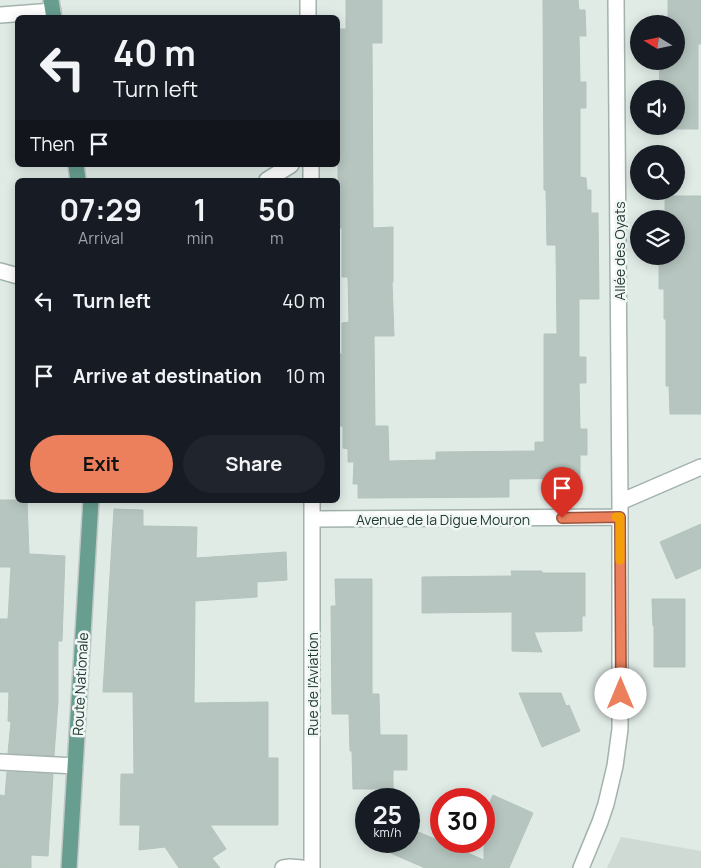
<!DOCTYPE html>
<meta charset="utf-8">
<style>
:root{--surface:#171b24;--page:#20242c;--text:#f1f3f6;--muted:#9ea1a6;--accent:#ec805d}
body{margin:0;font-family:Manrope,sans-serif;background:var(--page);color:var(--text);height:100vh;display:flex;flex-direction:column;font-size:19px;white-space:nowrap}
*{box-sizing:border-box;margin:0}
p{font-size:16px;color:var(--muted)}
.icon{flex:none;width:28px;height:28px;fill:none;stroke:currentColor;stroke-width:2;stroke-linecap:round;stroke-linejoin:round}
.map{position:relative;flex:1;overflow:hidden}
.side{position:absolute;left:15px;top:178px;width:325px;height:325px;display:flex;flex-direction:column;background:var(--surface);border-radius:8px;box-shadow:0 2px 12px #0003}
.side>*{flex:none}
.top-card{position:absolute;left:15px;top:15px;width:325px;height:152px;border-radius:8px;box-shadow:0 2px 12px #0003;background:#171b24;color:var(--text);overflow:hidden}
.needle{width:32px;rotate:280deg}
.fabs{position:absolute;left:630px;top:15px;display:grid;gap:10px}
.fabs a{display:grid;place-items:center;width:55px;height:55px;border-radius:50%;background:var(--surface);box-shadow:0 2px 12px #0003;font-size:25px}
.speed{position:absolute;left:355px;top:788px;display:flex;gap:10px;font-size:25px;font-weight:700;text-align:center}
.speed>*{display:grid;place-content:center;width:65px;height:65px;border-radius:50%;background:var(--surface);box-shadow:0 2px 12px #0003;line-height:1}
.speed small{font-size:12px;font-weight:400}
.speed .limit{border:8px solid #d22;background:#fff;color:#111}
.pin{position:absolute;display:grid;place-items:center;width:42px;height:42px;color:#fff;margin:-51px -21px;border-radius:50% 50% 50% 0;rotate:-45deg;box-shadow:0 0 5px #0007}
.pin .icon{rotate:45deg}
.me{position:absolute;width:55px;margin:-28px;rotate:0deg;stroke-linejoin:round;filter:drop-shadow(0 0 4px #0008)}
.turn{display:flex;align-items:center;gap:18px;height:105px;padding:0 15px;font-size:22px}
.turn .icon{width:65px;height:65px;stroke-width:2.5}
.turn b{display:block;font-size:35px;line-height:42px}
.then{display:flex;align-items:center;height:48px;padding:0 15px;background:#0003;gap:10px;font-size:19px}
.eta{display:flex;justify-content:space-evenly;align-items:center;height:85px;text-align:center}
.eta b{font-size:30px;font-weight:700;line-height:35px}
.button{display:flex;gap:10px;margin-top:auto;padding:10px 15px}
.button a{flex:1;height:58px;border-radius:30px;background:var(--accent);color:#111;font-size:20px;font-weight:700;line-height:58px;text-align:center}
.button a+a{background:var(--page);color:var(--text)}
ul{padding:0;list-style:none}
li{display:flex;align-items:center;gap:15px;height:75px;padding:0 15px}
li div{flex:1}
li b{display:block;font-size:19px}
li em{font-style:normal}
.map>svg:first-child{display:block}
.built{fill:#cfdad5}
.building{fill:#b6c5bf;stroke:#b3c4bd}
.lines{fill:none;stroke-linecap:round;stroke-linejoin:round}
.street-casing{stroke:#a3b2ad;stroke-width:18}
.primary-casing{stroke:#c1c8c6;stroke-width:18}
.street{stroke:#fff;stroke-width:15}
.primary{stroke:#679e90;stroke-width:15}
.route-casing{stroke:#99533c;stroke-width:12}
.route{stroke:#ec805d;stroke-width:9}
.slow{stroke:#f59e0b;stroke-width:9}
.labels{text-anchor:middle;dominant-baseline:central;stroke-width:5;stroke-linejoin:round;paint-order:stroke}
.street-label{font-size:14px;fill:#223a34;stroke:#f1f7f4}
</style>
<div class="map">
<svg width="701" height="868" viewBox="0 0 701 868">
<rect width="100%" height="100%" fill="#e0ebe6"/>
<path class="built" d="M 621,837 L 701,851 L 701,868 L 607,868 Z"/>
<path class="building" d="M 346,0 L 382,0 L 382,43 L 372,43 L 373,228 L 393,227 L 393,282 L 392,282 L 394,336 L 374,336 L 375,426 L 388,426 L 389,461 L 436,460 L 436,452 L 535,451 L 535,442 L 544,442 L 544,334 L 557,334 L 556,245 L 547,245 L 546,190 L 544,190 L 543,0 L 578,0 L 579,10 L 585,10 L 586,36 L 579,36 L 580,82 L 586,82 L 586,108 L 580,108 L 580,177 L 586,178 L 587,190 L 591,190 L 591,213 L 598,213 L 599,299 L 579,299 L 579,357 L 586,357 L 586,383 L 579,383 L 580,429 L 587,429 L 587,455 L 580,455 L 580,478 L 509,479 L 509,497 L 358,498 L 358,484 L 353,484 L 354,462 L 348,462 L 348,449 L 343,448 L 343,426 L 338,426 L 338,354 L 342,354 L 342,323 L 349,322 L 348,277 L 342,277 L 342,228 L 338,228 L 338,60 L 340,60 L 340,29 L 346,29 Z
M 668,0 L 701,0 L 701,44 L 698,44 L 698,129 L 660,129 L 660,126 L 676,126 L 676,89 L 660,89 L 659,62 L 676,61 L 676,24 L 668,24 Z
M 665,196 L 701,196 L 701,414 L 670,414 L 669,386 L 666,386 L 666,319 L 664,319 L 664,289 L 659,289 L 659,263 L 665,263 L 665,256 L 676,256 L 676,219 L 665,219 Z
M 0,500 L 27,500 L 29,554 L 65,556 L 62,641 L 58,641 L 58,701 L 54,756 L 8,753 L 11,722 L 8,721 L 9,692 L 0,692 L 0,619 L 8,619 L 11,567 L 0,567 Z
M 114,509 L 143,510 L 143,526 L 197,527 L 196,558 L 286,552 L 287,580 L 257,582 L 257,597 L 195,601 L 194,703 L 268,702 L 268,758 L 278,758 L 278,825 L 210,825 L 226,849 L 212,858 L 220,868 L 179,868 L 165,847 L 139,850 L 140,825 L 120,825 L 121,774 L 134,774 L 133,692 L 103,692 Z
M 701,524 L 701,568 L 676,579 L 660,542 Z
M 511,571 L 542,571 L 542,573 L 585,573 L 585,616 L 582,616 L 582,631 L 534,632 L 542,652 L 512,651 L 512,612 L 422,613 L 422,577 L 512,576 Z
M 335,579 L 372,579 L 372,694 L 379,694 L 380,735 L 407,735 L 407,770 L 393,770 L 393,789 L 353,789 L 352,751 L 350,751 L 349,714 L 332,714 L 331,606 L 336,606 Z
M 652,599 L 685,599 L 685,667 L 654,667 L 654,626 L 653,626 Z
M 519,693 L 561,693 L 566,706 L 569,705 L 580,731 L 542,747 Z
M 7,772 L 53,774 L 48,856 L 31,855 L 31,868 L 0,868 L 0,795 L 5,796 Z
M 493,795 L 533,813 L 509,868 L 425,868 L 363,841 L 409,841 L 409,828 L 484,860 L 484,816 Z"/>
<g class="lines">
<defs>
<path id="street" d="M 308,0 L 308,18
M 616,0 L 620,502
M 0,15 L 53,11
M 311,165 L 311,180
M 267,180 L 291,165
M 0,271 L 18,276
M 312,500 L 312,868
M 312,519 L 620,517 L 620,502 L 701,467
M 0,762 L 75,766
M 283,868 L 290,867 L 302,868
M 581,868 L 600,822 L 606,804 L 615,766 L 620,729 L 620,517"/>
<path id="primary" d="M 51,0 L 54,18
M 76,165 L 78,180
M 69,868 L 91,500"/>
</defs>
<use href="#street" class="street-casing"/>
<use href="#primary" class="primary-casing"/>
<use href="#street" class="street"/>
<use href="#primary" class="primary"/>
</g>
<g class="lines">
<defs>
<path id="route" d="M 562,518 L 620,517 L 621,694"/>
</defs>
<use href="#route" class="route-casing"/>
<use href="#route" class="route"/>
<path class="slow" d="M 616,517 L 620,517 L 620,560"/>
</g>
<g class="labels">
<g class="street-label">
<text transform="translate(619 251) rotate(-90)">Allée des Oyats</text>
<text x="443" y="519">Avenue de la Digue Mouron</text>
<text transform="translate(80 684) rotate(-87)">Route Nationale</text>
<text transform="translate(312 684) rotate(-90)">Rue de l'Aviation</text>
</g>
</g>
</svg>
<div class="fabs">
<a><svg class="needle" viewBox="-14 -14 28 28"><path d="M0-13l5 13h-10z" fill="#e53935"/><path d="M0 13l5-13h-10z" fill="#9ea1a6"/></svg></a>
<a><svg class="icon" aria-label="sound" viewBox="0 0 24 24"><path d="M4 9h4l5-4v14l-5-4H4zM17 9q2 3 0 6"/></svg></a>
<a><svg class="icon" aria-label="search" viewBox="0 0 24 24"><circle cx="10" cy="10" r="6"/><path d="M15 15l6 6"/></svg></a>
<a><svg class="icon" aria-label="layers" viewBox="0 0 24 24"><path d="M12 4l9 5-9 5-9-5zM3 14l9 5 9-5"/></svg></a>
</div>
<div class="speed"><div>25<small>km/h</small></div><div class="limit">30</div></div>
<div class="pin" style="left:562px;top:518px;background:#d93025"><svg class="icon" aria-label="arrive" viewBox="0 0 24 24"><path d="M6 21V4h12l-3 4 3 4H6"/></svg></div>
<svg class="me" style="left:621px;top:694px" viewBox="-20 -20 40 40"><circle r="19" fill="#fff"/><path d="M0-13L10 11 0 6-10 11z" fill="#ec805d"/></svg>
<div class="top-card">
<div class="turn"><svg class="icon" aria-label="left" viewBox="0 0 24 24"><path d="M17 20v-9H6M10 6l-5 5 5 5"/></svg><div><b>40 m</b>Turn left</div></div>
<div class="then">Then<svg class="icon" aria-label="arrive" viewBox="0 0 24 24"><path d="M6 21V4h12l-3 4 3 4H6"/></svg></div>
</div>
<section class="side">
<div class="eta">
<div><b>07:29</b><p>Arrival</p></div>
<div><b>1</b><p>min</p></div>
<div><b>50</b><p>m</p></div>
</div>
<ul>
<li><svg class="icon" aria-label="left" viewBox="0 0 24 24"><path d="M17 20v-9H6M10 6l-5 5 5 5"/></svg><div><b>Turn left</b></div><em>40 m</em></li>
<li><svg class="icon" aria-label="arrive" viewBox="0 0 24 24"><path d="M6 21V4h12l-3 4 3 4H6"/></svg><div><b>Arrive at destination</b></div><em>10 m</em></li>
</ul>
<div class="button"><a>Exit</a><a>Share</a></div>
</section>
</div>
